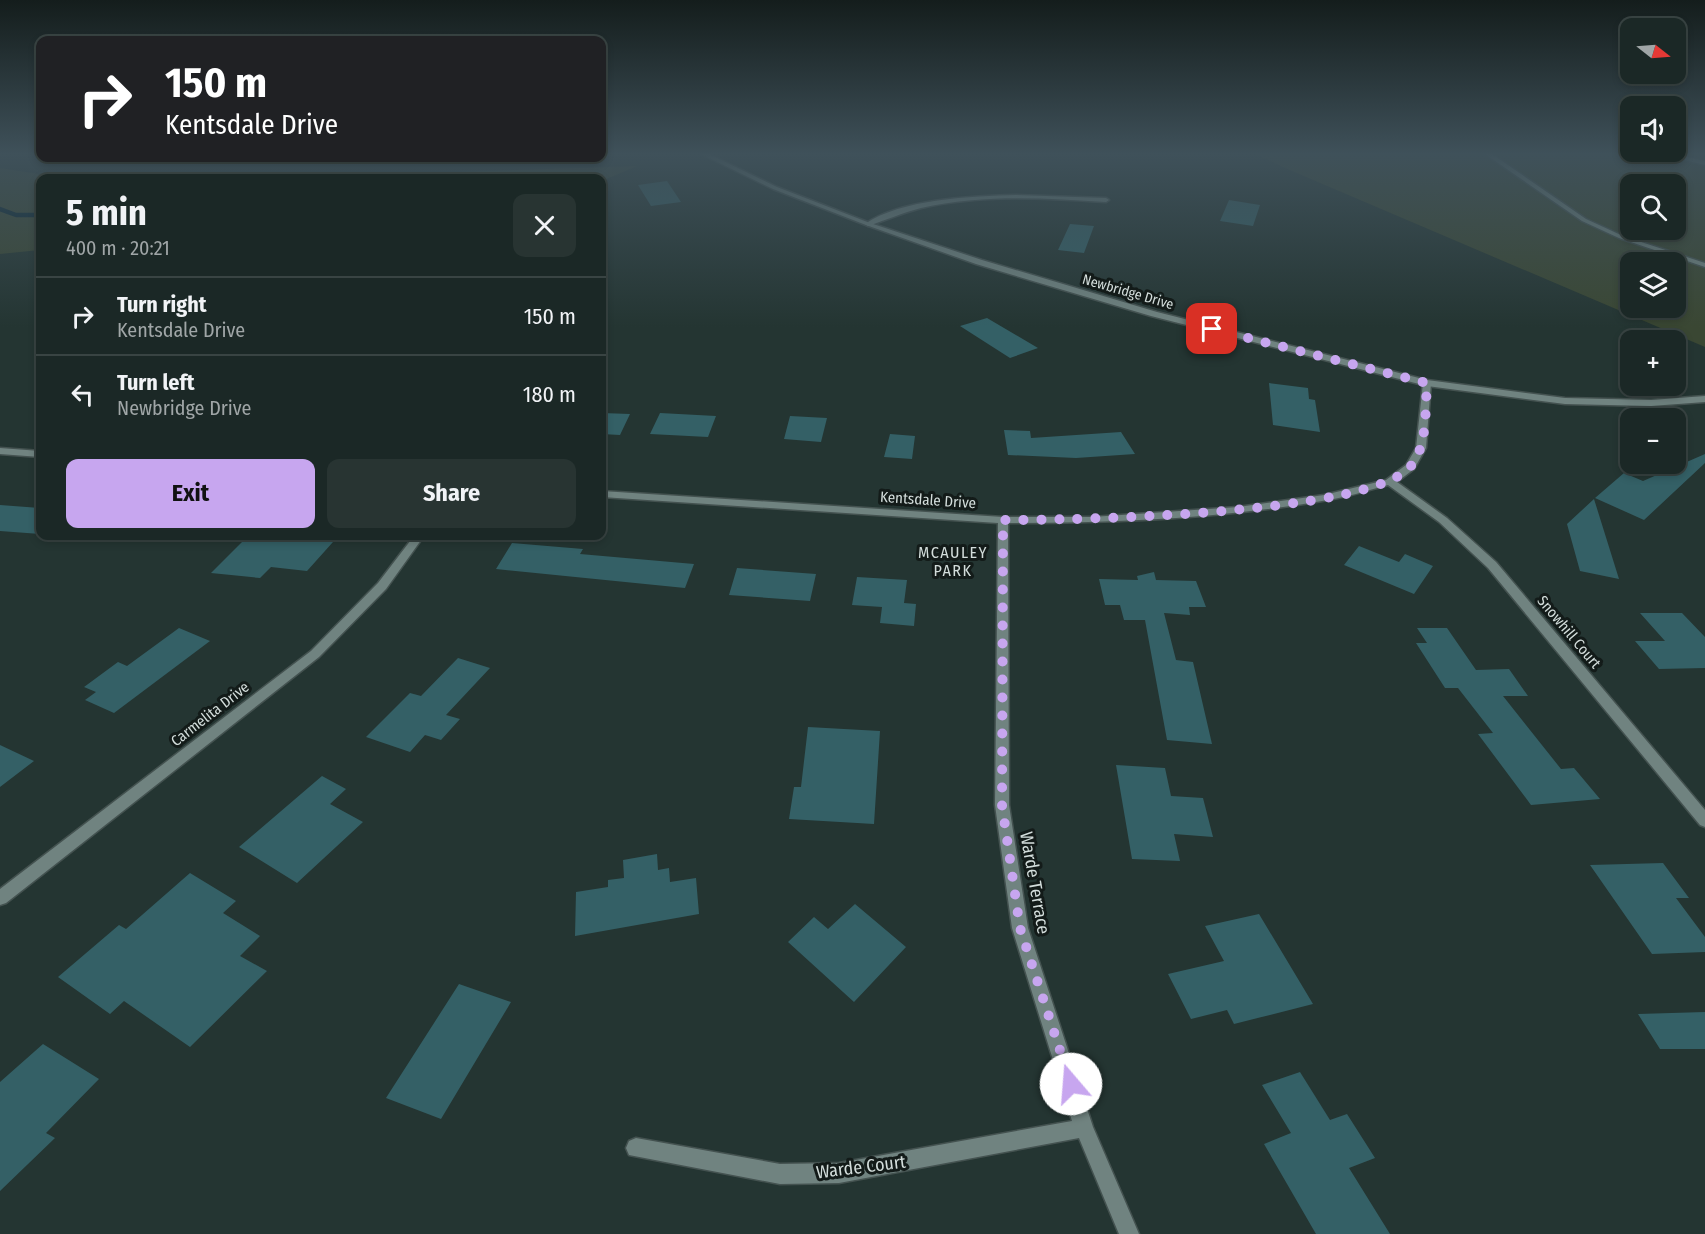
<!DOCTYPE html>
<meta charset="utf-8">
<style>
:root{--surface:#1b2826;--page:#283432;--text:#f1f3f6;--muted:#a0a6a7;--line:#394443;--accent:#c7a6ef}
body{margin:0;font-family:"Fira Sans Condensed",sans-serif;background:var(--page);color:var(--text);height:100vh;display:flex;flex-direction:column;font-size:22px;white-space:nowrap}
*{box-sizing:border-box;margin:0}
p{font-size:20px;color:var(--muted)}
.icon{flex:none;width:33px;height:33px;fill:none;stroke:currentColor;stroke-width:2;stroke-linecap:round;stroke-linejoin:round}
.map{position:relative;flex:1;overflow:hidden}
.details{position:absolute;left:36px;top:174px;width:570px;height:366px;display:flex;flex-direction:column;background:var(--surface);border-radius:12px;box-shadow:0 3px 9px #0003,0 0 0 2px var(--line)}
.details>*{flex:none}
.guide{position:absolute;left:36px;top:36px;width:570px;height:126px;border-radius:12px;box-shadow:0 3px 9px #0003,0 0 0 2px var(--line);background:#202124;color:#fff;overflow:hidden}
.needle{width:39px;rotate:107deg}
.tools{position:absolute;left:1620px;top:18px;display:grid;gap:12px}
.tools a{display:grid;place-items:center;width:66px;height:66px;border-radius:12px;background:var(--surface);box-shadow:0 3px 9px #0003,0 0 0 2px var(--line);font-size:30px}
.pin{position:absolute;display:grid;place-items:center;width:51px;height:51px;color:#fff;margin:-26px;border-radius:12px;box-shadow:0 3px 9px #0006}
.me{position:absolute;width:66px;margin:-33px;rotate:342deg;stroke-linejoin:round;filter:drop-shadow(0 0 4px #0008)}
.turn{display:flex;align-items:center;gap:21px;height:126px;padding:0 30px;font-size:27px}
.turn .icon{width:78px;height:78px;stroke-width:2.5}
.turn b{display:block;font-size:42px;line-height:51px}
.round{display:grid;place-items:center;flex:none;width:63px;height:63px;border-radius:12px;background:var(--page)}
.summary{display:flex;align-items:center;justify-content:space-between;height:102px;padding:0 30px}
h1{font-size:36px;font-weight:700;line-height:45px}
.button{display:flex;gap:12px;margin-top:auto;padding:12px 30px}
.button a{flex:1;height:69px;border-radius:12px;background:var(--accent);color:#111;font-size:24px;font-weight:700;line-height:69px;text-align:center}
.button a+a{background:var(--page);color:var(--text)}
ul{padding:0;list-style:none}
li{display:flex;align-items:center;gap:18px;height:78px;padding:0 30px;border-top:2px solid var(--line)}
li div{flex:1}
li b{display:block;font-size:22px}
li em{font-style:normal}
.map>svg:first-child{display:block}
.green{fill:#3a4733;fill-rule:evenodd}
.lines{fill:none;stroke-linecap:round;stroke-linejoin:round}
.stream{stroke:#001f2f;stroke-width:4.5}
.building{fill:#346066}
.service-casing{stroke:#445250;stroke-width:3}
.minor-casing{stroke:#445250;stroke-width:3}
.tertiary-casing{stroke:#445250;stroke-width:3}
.service{fill:#708380;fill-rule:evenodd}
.minor{fill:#708380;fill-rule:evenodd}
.tertiary{fill:#708380;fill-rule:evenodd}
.route{stroke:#c7a6ef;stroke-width:10;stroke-dasharray:0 18}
.labels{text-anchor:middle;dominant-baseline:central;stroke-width:6;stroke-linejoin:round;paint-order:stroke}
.far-street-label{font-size:14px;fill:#d3dddb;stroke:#131b19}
.street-label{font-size:15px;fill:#d3dddb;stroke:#131b19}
.neighbourhood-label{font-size:16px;letter-spacing:1.5px;fill:#d3dddb;stroke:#131b19}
.near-street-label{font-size:18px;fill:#d3dddb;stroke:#131b19}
</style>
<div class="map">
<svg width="1705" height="1234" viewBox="0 0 1705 1234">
<rect width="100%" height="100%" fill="#243532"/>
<path class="green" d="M 1256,154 L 1705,154 L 1705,347 L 1285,168 ZM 1630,184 L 1676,184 L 1676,230 L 1630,230 ZM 1630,262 L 1676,262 L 1676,308 L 1630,308 Z
M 637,166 L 602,181 L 602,178 L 274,178 Z
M 0,168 L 64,178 L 40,178 L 40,250 L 0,254 Z"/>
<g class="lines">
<path class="stream" d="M 0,209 L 16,215 L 40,215"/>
</g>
<path class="building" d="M 667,181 L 681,202 L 651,206 L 638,185 Z
M 1229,200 L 1260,205 L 1253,226 L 1220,221 Z
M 1070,224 L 1094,226 L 1084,253 L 1058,250 Z
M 987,318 L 1038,348 L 1010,358 L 960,326 Z
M 1269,383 L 1308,388 L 1309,399 L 1315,400 L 1320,432 L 1273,425 Z
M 602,413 L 630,414 L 620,435 L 602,434 Z
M 660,413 L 716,416 L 708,437 L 650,434 Z
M 790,416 L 827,418 L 821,442 L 784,439 Z
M 1004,430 L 1030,431 L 1031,438 L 1121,432 L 1135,454 L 1076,458 L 1008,455 Z
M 890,434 L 915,436 L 912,459 L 884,457 Z
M 1705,454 L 1705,463 L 1644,520 L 1595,498 L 1624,473 L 1643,481 Z
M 1594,499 L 1619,579 L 1580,571 L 1567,524 Z
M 0,505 L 40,508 L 40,534 L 0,531 Z
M 248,536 L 268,536 L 333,542 L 307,571 L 271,567 L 260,578 L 211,573 Z
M 512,543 L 583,549 L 580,554 L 694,564 L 685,588 L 496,569 Z
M 1359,546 L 1399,562 L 1405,554 L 1433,566 L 1414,594 L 1344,565 Z
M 737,568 L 816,574 L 810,601 L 729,595 Z
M 1154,572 L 1156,580 L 1196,581 L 1206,607 L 1189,607 L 1190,615 L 1164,613 L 1176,660 L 1193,662 L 1212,744 L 1167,740 L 1145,620 L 1124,620 L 1120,605 L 1105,605 L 1099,579 L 1138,580 L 1137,576 Z
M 857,577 L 907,580 L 904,603 L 916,604 L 914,626 L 880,623 L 882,607 L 852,605 Z
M 1640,613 L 1682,613 L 1705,637 L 1705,668 L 1659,669 L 1635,641 L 1665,641 Z
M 179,628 L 210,641 L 114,713 L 85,700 L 96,692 L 84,687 L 118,662 L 127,666 Z
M 1417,628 L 1447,628 L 1476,670 L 1509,669 L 1528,696 L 1503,696 L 1561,769 L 1574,768 L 1600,799 L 1531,805 L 1478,734 L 1493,733 L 1458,688 L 1445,688 L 1416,643 L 1427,643 Z
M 458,658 L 490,668 L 446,715 L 460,719 L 441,740 L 425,735 L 410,752 L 366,737 L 410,693 L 421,696 Z
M 808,727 L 880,731 L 874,824 L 789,819 L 794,787 L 801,787 Z
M 0,745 L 34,761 L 0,787 Z
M 1116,765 L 1165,768 L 1171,796 L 1203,798 L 1213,837 L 1174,834 L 1180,861 L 1132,859 Z
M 322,776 L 346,789 L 330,804 L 363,822 L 297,883 L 239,847 Z
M 657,854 L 658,870 L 669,868 L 670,882 L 696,878 L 699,914 L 575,936 L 576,892 L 608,887 L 608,880 L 624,878 L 623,860 Z
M 1663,863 L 1689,898 L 1676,898 L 1705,937 L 1705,952 L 1652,954 L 1590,865 Z
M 190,873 L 236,901 L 223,913 L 260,936 L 240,956 L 267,971 L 190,1047 L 124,1001 L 110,1014 L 58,977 L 119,925 L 126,929 Z
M 855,904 L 906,947 L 854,1002 L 788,942 L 814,917 L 828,929 Z
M 1259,914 L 1313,1004 L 1234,1024 L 1227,1010 L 1191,1019 L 1168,974 L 1224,961 L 1205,926 Z
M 459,984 L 511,1002 L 441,1119 L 386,1098 Z
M 1705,1012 L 1705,1049 L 1660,1049 L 1638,1014 Z
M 43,1044 L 99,1079 L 46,1133 L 55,1138 L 0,1191 L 0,1082 Z
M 1300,1072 L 1330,1120 L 1347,1114 L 1375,1158 L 1349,1168 L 1390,1234 L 1316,1234 L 1264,1144 L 1291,1133 L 1262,1085 Z"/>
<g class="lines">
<defs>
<path id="service" d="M 1485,154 L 1492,154 L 1586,219 L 1623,236 L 1705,263 L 1705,267 L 1619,238 L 1582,221 Z
M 1660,154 L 1672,154 L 1705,161 L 1705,165 Z"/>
<path id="minor" d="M 1016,195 L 1106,198 L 1109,200 L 1106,202 C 1045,198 981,194 921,208 C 902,213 886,220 868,226 L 865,224 C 901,199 972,196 1016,195 Z
M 1427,380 L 1431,383 L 1426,448 L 1414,469 L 1397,482 L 1447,518 L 1496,562 L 1705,810 L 1705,827 L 1700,825 L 1488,568 L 1439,522 L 1388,485 C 1366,491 1344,498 1322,501 C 1218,519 1113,523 1008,523 L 1009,805 L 1028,928 L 1093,1127 L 1139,1234 L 1119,1234 L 1079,1138 L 839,1183 L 780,1184 L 629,1155 L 626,1148 L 629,1141 L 636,1138 L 780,1164 L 839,1163 L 1072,1121 L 1012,928 L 995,805 L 998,523 L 602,497 L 602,491 L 1003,517 L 1092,517 L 1238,507 L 1324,495 L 1386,480 L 1406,465 L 1416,448 L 1423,383 Z
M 0,448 L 40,451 L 40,457 L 0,454 Z
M 414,536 L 424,536 L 386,589 L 319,657 L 6,903 L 0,905 L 0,889 L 311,651 L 378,583 Z"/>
<path id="tertiary" d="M 701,154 L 709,154 L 777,187 L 870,223 L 982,260 L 1157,312 L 1427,380 L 1565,398 L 1651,400 L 1705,396 L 1705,402 L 1651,406 L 1565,404 L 1427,386 L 1151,316 L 976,264 L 866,225 L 773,189 Z"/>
</defs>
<use href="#service" class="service-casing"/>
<use href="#minor" class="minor-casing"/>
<use href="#tertiary" class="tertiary-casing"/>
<use href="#service" class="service"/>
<use href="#minor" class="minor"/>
<use href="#tertiary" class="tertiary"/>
</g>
<linearGradient id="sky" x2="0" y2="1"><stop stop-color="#141d1c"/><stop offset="0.47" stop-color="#3f515a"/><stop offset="1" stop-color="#3f515a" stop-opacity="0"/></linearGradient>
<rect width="1705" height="327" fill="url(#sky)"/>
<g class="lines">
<path class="route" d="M 1071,1084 L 1020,928 L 1002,805 L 1003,520 C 1075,520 1368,515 1410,467 C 1428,447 1425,409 1427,383 L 1212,329"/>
</g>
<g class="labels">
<g class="far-street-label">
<text transform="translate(1128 292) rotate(16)">Newbridge Drive</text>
</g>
<g class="street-label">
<text transform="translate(928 500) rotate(4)">Kentsdale Drive</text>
<text transform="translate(1569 632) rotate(50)">Snowhill Court</text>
<text transform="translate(210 714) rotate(-38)">Carmelita Drive</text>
</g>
<g class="neighbourhood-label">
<text x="953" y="552">MCAULEY<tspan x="953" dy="18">PARK</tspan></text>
</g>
<g class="near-street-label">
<text transform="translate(1035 883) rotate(80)">Warde Terrace</text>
<text transform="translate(861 1167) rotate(-7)">Warde Court</text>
</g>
</g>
</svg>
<div class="tools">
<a><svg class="needle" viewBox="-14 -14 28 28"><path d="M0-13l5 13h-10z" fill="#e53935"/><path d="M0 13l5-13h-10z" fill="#a0a6a7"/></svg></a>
<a><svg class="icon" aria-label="sound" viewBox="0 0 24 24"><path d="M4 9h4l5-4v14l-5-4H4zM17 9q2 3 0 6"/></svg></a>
<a><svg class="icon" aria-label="search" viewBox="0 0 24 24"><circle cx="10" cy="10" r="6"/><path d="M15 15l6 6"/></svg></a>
<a><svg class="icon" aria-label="layers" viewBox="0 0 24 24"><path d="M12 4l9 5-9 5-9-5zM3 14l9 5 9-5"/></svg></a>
<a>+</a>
<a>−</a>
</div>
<div class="pin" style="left:1212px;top:329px;background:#d93025"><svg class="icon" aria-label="arrive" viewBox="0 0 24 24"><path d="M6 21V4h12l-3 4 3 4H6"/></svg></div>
<svg class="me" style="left:1071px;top:1084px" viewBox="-20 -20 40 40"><circle r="19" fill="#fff"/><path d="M0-13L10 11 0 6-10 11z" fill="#c7a6ef"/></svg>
<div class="guide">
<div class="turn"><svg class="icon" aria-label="right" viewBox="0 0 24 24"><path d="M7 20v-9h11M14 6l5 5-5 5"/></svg><div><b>150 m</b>Kentsdale Drive</div></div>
</div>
<section class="details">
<div class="summary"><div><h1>5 min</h1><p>400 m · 20:21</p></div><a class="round"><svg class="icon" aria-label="close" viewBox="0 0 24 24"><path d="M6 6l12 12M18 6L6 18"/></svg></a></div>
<ul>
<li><svg class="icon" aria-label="right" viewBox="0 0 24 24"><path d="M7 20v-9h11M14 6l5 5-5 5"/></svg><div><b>Turn right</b><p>Kentsdale Drive</p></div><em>150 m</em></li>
<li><svg class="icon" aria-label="left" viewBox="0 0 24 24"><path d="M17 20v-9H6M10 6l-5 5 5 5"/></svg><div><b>Turn left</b><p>Newbridge Drive</p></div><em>180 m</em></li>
</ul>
<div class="button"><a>Exit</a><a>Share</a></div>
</section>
</div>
